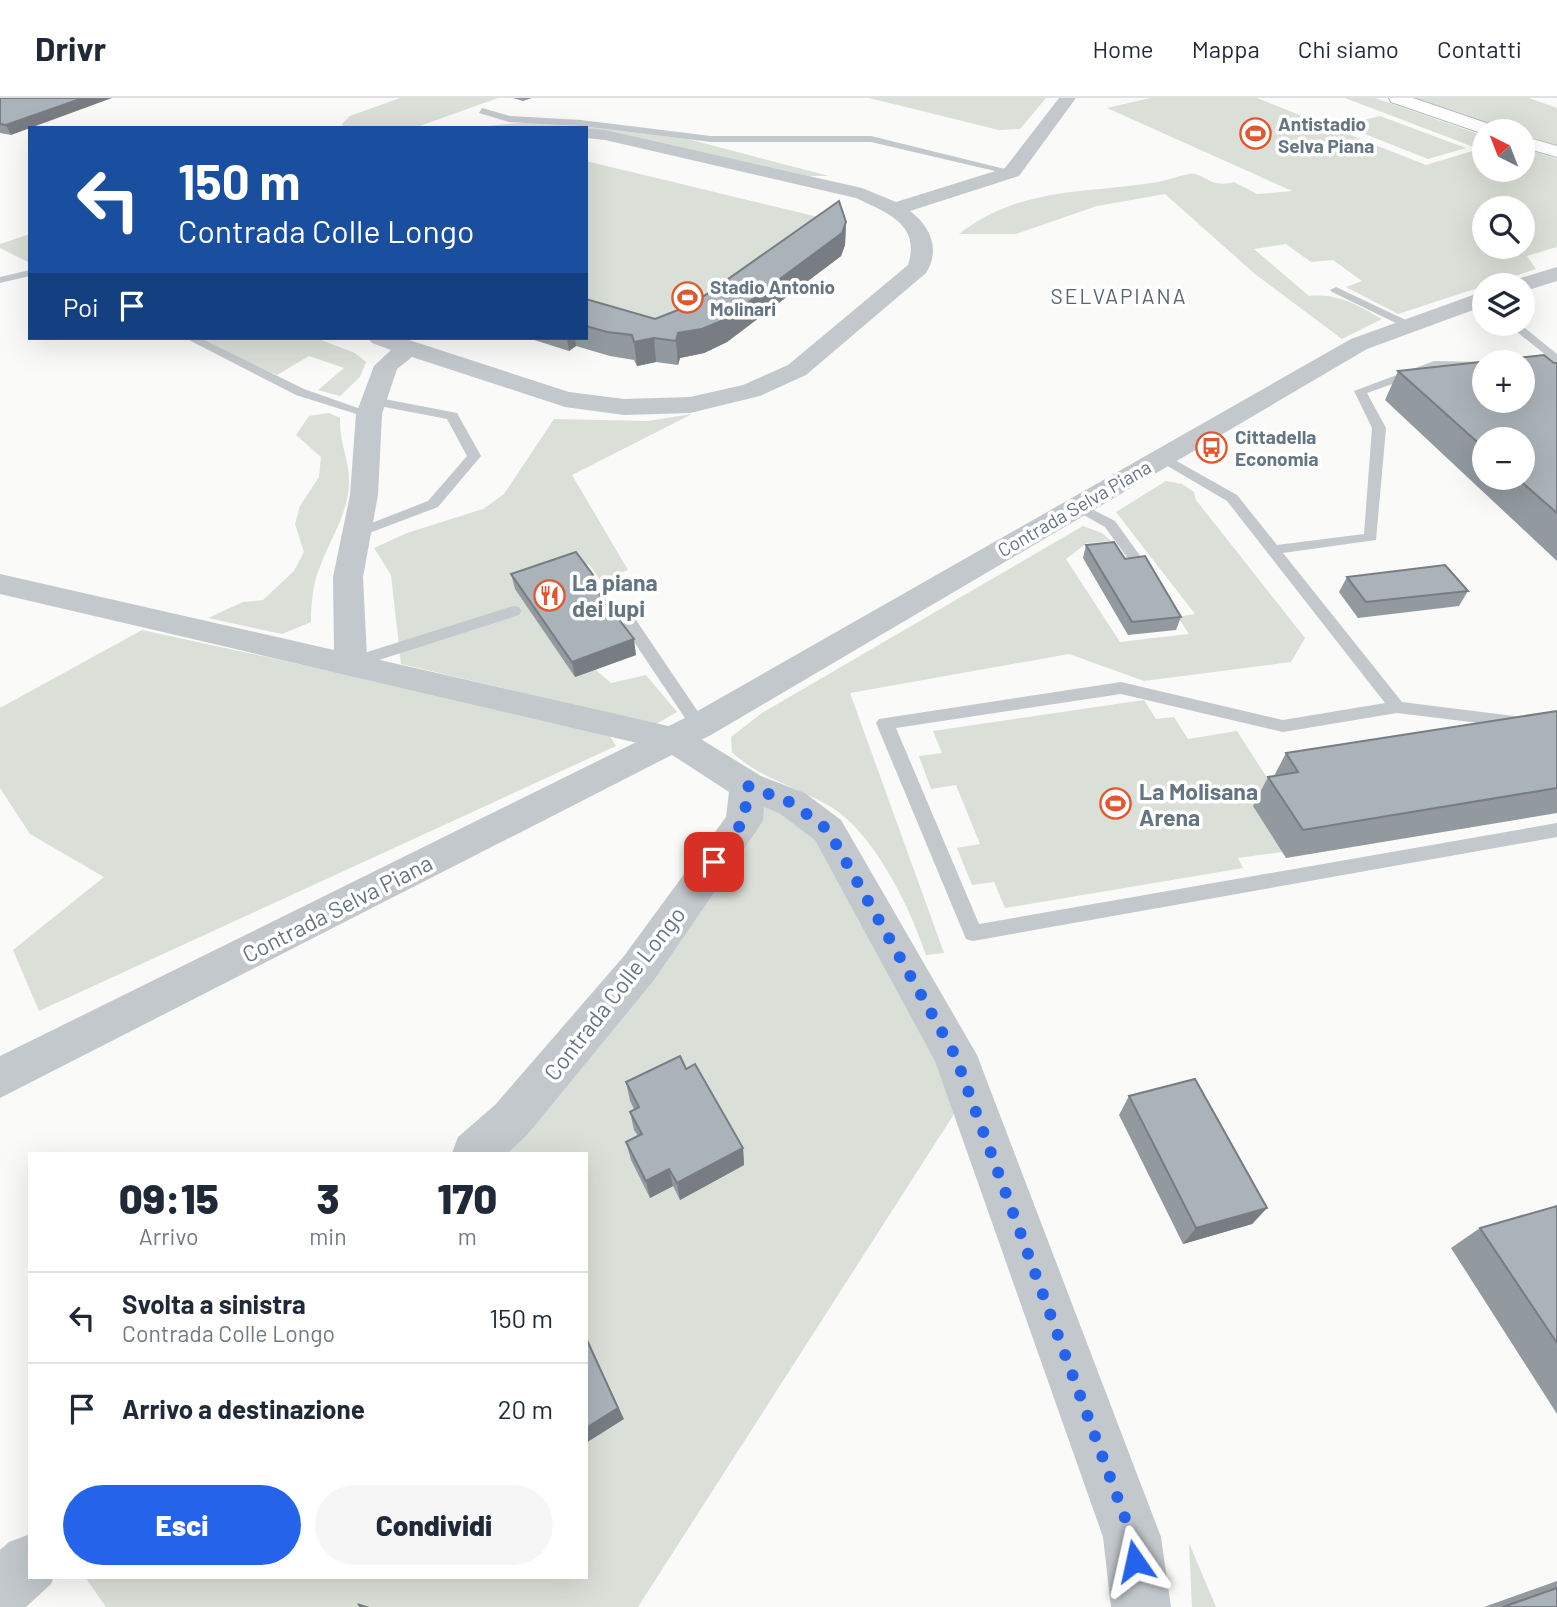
<!DOCTYPE html>
<html lang="it">
<meta charset="utf-8">
<style>
:root{--surface:#fff;--page:#f6f6f7;--text:#1f2937;--muted:#747a83;--line:#e0e1e3;--accent:#2563eb}
body{margin:0;font-family:Barlow,sans-serif;background:var(--page);color:var(--text);height:100vh;display:flex;flex-direction:column;font-size:26px;white-space:nowrap}
*{box-sizing:border-box;margin:0}
p{font-size:23px;color:var(--muted)}
.icon{flex:none;width:38px;height:38px;fill:none;stroke:currentColor;stroke-width:2;stroke-linecap:round;stroke-linejoin:round}
.map{position:relative;flex:1;overflow:hidden}
.panel{position:absolute;left:28px;top:1054px;width:560px;height:427px;display:flex;flex-direction:column;background:var(--surface);border-radius:0px;box-shadow:0 7px 28px #0002}
.panel>*{flex:none}
.banner{position:absolute;left:28px;top:28px;width:560px;height:214px;border-radius:0px;box-shadow:0 7px 28px #0002;background:#1a4fa0;color:#fff;overflow:hidden}
.needle{width:46px;rotate:318deg}
.buttons{position:absolute;left:1472px;top:21px;display:grid;gap:14px}
.buttons a{display:grid;place-items:center;width:63px;height:63px;border-radius:50%;background:var(--surface);box-shadow:0 7px 28px #0002;font-size:35px}
.pin{position:absolute;display:grid;place-items:center;width:60px;height:60px;color:#fff;margin:-30px;border-radius:14px;box-shadow:0 4px 10px #0006}
.me{position:absolute;width:77px;margin:-38px;rotate:349deg;stroke-linejoin:round;filter:drop-shadow(0 0 5px #0008)}
.turn{display:flex;align-items:center;gap:24px;height:147px;padding:0 35px;font-size:32px}
.turn .icon{width:91px;height:91px;stroke-width:2.5}
.turn b{display:block;font-size:49px;line-height:60px}
.then{display:flex;align-items:center;height:66px;padding:0 35px;background:#0003;gap:14px;font-size:26px}
.eta{display:flex;justify-content:space-evenly;align-items:center;height:119px;text-align:center}
.eta b{font-size:42px;font-weight:800;line-height:49px}
.action{display:flex;gap:14px;margin-top:auto;padding:14px 35px}
.action a{flex:1;height:80px;border-radius:42px;background:var(--accent);color:#fff;font-size:28px;font-weight:800;line-height:80px;text-align:center}
.action a+a{background:var(--page);color:var(--text)}
ul{padding:0;list-style:none}
li{display:flex;align-items:center;gap:21px;height:91px;padding:0 35px;border-top:2px solid var(--line)}
li div{flex:1}
li b{display:block;font-size:26px}
li em{font-style:normal}
header{display:flex;align-items:center;gap:42px;box-sizing:border-box;height:98px;padding:0 35px;background:var(--surface);border-bottom:2px solid var(--line)}
header strong{font-size:33px}
nav{display:flex;gap:38px;margin-inline-start:auto;font-size:24px}
.map>svg:first-child{display:block}
.green{fill:#dadfd7;fill-rule:evenodd}
.lines{fill:none;stroke-linecap:round;stroke-linejoin:round}
.primary-casing{stroke:#b5babe;stroke-width:2}
.service{fill:#c3c8cc;fill-rule:evenodd}
.minor{fill:#c3c8cc;fill-rule:evenodd}
.tertiary{fill:#c3c8cc;fill-rule:evenodd}
.primary{fill:#fff;fill-rule:evenodd}
.wall{fill:#929a9f;fill-rule:evenodd}
.shaded-wall{fill:#777d82}
.building{fill:#aab3b9;stroke:#777d82;stroke-width:2;fill-rule:evenodd}
.route{stroke:#2563eb;stroke-width:12;stroke-dasharray:0 21.6}
.labels{text-anchor:middle;dominant-baseline:central;stroke-width:7;stroke-linejoin:round;paint-order:stroke}
.far-poi-label{font-size:19px;font-weight:bold;fill:#657683;stroke:#fff;text-anchor:start}
.far-street-label{font-size:19px;fill:#657683;stroke:#fff}
.far-quarter-label{font-size:21px;letter-spacing:2px;fill:#57646e;stroke:#fff}
.poi-label{font-size:23px;font-weight:bold;fill:#657683;stroke:#fff;text-anchor:start}
.street-label{font-size:23px;fill:#657683;stroke:#fff}
</style>
<header>
<strong>Drivr</strong>
<nav><a>Home</a><a>Mappa</a><a>Chi siamo</a><a>Contatti</a></nav>
</header>
<div class="map">
<svg width="1557" height="1509" viewBox="0 0 1557 1509">
<rect width="100%" height="100%" fill="#fafaf8"/>
<path class="green" d="M 400,0 L 498,0 L 414,30 L 344,30 L 342,26 L 350,18 Z
M 869,0 L 1046,0 L 1020,31 L 999,32 Z
M 1150,0 L 1257,0 L 1426,67 L 1479,51 L 1345,0 L 1375,0 L 1484,38 L 1484,72 L 1522,72 L 1523,50 L 1557,61 L 1557,149 L 1527,158 L 1536,171 L 1398,216 L 1346,189 L 1362,183 L 1333,162 L 1311,164 L 1286,146 L 1254,151 L 1309,198 C 1338,195 1357,207 1382,221 L 1342,241 L 1255,176 L 1165,96 L 1097,108 L 1016,136 L 959,136 C 1021,88 1085,96 1158,84 C 1168,82 1178,78 1189,76 C 1205,74 1208,91 1234,84 L 1257,96 L 1292,93 L 1107,10 ZM 1484,110 L 1522,110 L 1522,149 L 1484,149 Z
M 1412,0 L 1529,0 L 1557,10 L 1557,48 L 1523,36 L 1522,33 L 1514,33 Z
M 1380,18 L 1466,50 L 1428,61 L 1342,27 Z
M 539,23 L 688,41 L 829,78 L 809,78 L 586,30 L 468,30 Z
M 586,63 L 814,118 L 831,127 L 841,158 L 727,244 L 704,255 L 673,261 L 610,258 L 551,240 L 586,240 Z
M 30,136 L 30,165 L 0,150 L 0,146 Z
M 191,240 L 316,240 L 355,255 L 366,264 L 360,279 L 340,298 L 318,292 L 344,270 L 309,258 L 277,277 Z
M 329,315 L 340,320 C 339,345 350,364 349,384 C 349,413 331,440 321,466 C 313,484 311,505 311,524 L 282,536 L 208,520 L 243,504 L 263,502 L 294,473 L 304,454 L 295,426 L 300,408 L 319,379 L 321,359 L 296,337 L 309,318 Z
M 692,316 L 572,377 L 628,472 L 600,482 L 589,466 L 579,470 L 596,572 L 611,585 L 646,577 L 677,614 L 656,626 L 401,566 L 391,477 L 374,450 L 407,435 L 483,411 L 504,396 L 554,321 L 648,323 Z
M 1166,383 L 1182,386 L 1194,394 L 1196,402 L 1305,540 L 1291,564 L 1144,583 L 1069,556 L 850,595 L 944,855 L 926,857 C 911,811 874,735 831,709 C 800,690 757,679 732,654 L 731,639 L 762,615 L 1083,428 L 1102,435 L 1111,443 L 1087,445 L 1066,461 L 1120,544 L 1189,536 L 1178,519 L 1195,516 L 1116,414 Z
M 142,532 L 593,630 L 610,638 L 616,648 L 39,913 L 13,852 L 104,779 L 30,736 L 0,690 L 0,610 Z
M 1144,602 L 1156,621 L 1174,619 L 1188,641 L 1237,633 L 1282,703 L 1282,754 L 1238,760 L 1243,770 L 1005,810 L 994,784 L 972,787 L 957,750 L 980,746 L 956,687 L 931,691 L 919,658 L 942,655 L 933,633 Z
M 758,701 L 823,742 L 946,973 L 956,1013 L 638,1509 L 106,1509 L 85,1479 L 586,1479 L 586,1055 L 499,1055 L 519,1036 Z
M 1189,1445 L 1216,1509 L 1192,1509 Z"/>
<g class="lines">
<defs>
<path id="primary" d="M 1389,0 L 1413,0 L 1498,29 L 1501,33 L 1484,33 L 1484,36 L 1391,4 Z
M 1522,38 L 1557,48 L 1557,59 L 1522,49 Z"/>
</defs>
<use href="#primary" class="primary-casing"/>
<path class="service" d="M 482,10 L 510,18 L 581,22 L 711,38 L 871,38 L 1017,74 L 1012,77 L 871,44 L 711,44 L 581,28 L 509,24 L 479,15 Z
M 30,172 L 30,178 L 0,185 L 0,179 Z
M 1336,189 L 1412,225 L 1414,227 L 1404,229 L 1332,194 L 1330,192 Z
M 1507,226 L 1520,226 L 1557,256 L 1557,266 Z
M 185,240 L 200,240 L 304,291 L 375,316 L 369,320 L 296,297 Z
M 1434,263 L 1488,264 L 1484,264 L 1484,271 L 1435,271 L 1367,295 L 1386,330 L 1376,442 L 1283,455 L 1402,604 L 1547,622 L 1557,632 L 1557,649 L 1551,647 L 1536,632 L 1397,615 L 1283,634 L 1121,596 L 896,630 L 979,826 L 1557,725 L 1557,739 L 973,843 L 966,841 L 876,625 L 879,621 L 1121,584 L 1283,622 L 1385,605 L 1227,403 L 1154,360 L 1156,357 L 1166,357 L 1237,397 L 1277,447 L 1364,436 L 1372,330 L 1354,293 Z
M 374,299 L 457,315 L 481,358 L 438,409 L 356,440 L 351,439 L 349,436 L 351,433 L 428,403 L 467,358 L 447,321 L 369,306 L 368,303 Z
M 1078,404 L 1115,423 L 1141,459 L 1139,462 L 1129,462 L 1105,429 L 1073,411 L 1071,408 Z
M 513,508 L 519,509 L 521,513 L 519,517 L 351,571 L 343,565 L 345,561 Z
M 630,521 L 636,522 L 705,624 L 708,628 L 705,632 L 693,632 L 622,526 Z"/>
<path class="minor" d="M 1059,0 L 1076,0 L 1019,78 L 910,113 C 930,128 941,151 926,175 L 806,277 L 760,298 L 690,315 L 624,317 L 565,309 L 412,259 L 397,271 L 382,316 L 378,397 L 363,479 L 367,559 L 686,632 L 761,678 L 805,695 L 841,722 L 977,957 L 1161,1439 L 1171,1509 L 1111,1509 L 1103,1439 L 935,963 L 815,742 L 779,715 L 764,709 L 763,722 L 757,732 L 654,882 L 527,1037 L 508,1055 L 452,1055 L 458,1039 L 495,1007 L 624,858 L 726,719 L 729,694 L 663,651 L 0,496 L 0,476 L 334,552 L 333,479 L 350,397 L 356,316 L 374,268 L 391,252 L 372,245 L 368,240 L 403,240 L 569,294 L 624,301 L 690,299 L 743,287 L 788,267 L 908,167 C 921,126 887,115 856,100 L 605,42 L 586,40 L 586,30 L 605,32 L 862,90 L 896,104 L 1005,70 Z
M 30,1436 L 30,1479 L 54,1479 L 51,1486 L 26,1509 L 0,1509 L 0,1452 L 9,1444 Z"/>
<path class="tertiary" d="M 1557,169 L 1557,183 L 1522,194 L 1522,187 L 1511,187 L 1514,182 Z
M 1484,193 L 1484,208 L 1367,251 L 711,637 L 0,1000 L 0,958 L 687,619 L 1351,241 Z"/>
<use href="#primary" class="primary"/>
</g>
<path class="wall" d="M 0,0 L 11,37 L 0,35 Z
M 513,0 L 532,0 L 523,3 Z
M 846,124 L 845,147 L 841,158 L 727,244 L 704,255 L 680,260 L 678,267 L 656,264 L 637,268 L 634,262 L 610,258 L 576,248 L 569,253 L 528,240 L 586,240 L 586,201 L 655,221 L 691,207 Z
M 1557,265 L 1557,463 L 1385,302 L 1398,273 ZM 1484,341 L 1522,380 L 1484,380 Z
M 1086,447 L 1125,461 L 1181,519 L 1176,532 L 1128,537 L 1083,460 Z
M 511,476 L 593,477 L 596,491 L 636,557 L 575,579 L 515,491 Z
M 1347,479 L 1468,493 L 1459,508 L 1358,520 L 1339,494 Z
M 1557,613 L 1557,715 L 1286,760 L 1253,708 L 1268,679 L 1274,678 L 1286,655 Z
M 686,971 L 743,1050 L 744,1067 L 680,1102 L 673,1088 L 650,1100 L 631,1062 L 626,1044 L 638,1038 L 634,1032 L 630,1014 L 634,1011 L 630,1003 L 626,984 Z
M 1129,998 L 1267,1110 L 1252,1126 L 1183,1146 L 1119,1017 Z
M 1557,1108 L 1557,1316 L 1451,1150 L 1480,1130 Z
M 1557,1483 L 1557,1509 L 1484,1509 Z"/>
<path class="shaded-wall" d="M 83,0 L 112,0 L 11,37 L 6,27 Z
M 846,124 L 845,147 L 841,158 L 727,244 L 704,255 L 680,260 L 678,267 L 676,243 L 678,235 Z
M 567,240 L 575,240 L 576,248 L 569,253 Z
M 654,240 L 656,264 L 637,268 L 634,244 Z
M 593,477 L 596,493 L 587,480 Z
M 634,541 L 636,557 L 575,579 L 572,564 Z
M 743,1050 L 744,1067 L 680,1102 L 677,1085 Z
M 669,1071 L 673,1088 L 650,1100 L 646,1083 Z
M 1267,1110 L 1252,1126 L 1183,1146 L 1196,1130 Z
M 586,1239 L 624,1321 L 586,1345 Z
M 357,1505 L 370,1509 L 359,1509 Z"/>
<path class="building" d="M 0,0 L 83,0 L 6,27 L 0,26 Z
M 839,103 L 846,124 L 842,135 L 726,221 L 702,231 L 678,235 L 676,243 L 654,240 L 634,244 L 632,237 L 607,234 L 586,228 L 586,201 L 655,221 L 691,207 Z
M 1544,257 L 1554,265 L 1557,265 L 1557,415 L 1517,380 L 1522,380 L 1522,341 L 1484,341 L 1484,350 L 1398,273 ZM 1484,264 L 1522,264 L 1522,303 L 1484,303 Z
M 1114,444 L 1125,461 L 1145,458 L 1181,519 L 1132,524 L 1086,447 Z
M 576,454 L 593,477 L 587,480 L 634,541 L 572,564 L 511,476 Z
M 1445,467 L 1468,493 L 1366,504 L 1347,479 Z
M 1557,613 L 1557,690 L 1303,732 L 1268,679 L 1298,674 L 1286,655 Z
M 680,958 L 686,971 L 695,966 L 743,1050 L 677,1085 L 669,1071 L 646,1083 L 626,1044 L 642,1036 L 630,1014 L 639,1009 L 626,984 Z
M 1195,981 L 1267,1110 L 1196,1130 L 1129,998 Z
M 1557,1108 L 1557,1245 L 1480,1130 Z
M 586,1240 L 618,1310 L 586,1330 Z
M 1557,1490 L 1557,1509 L 1503,1509 Z"/>
<g class="lines">
<path class="route" d="M 714,764 L 744,722 L 748,688 L 792,705 L 828,732 L 955,957 L 1132,1439 L 1135,1463"/>
</g>
<defs>
<symbol id="stadium-ring" viewBox="-11 -11 22 22"><circle r="9.5" fill="#fff" stroke="#e4572e" stroke-width="1.5"/><path d="M0-5a6.5 5 0 1 0 0 10a6.5 5 0 1 0 0-10ZM-3.5-1.8h7v3.6h-7Z" fill="#e4572e"/></symbol>
<symbol id="bus-ring" viewBox="-11 -11 22 22"><circle r="9.5" fill="#fff" stroke="#e4572e" stroke-width="1.5"/><path d="M-5-6H5V4H4V6H2V4H-2V6H-4V4H-5ZM-3.5-4V0h7V-4ZM-3.5 1.2v1.5H-2V1.2ZM2 1.2v1.5H3.5V1.2Z" fill="#e4572e"/></symbol>
<symbol id="restaurant-ring" viewBox="-11 -11 22 22"><circle r="9.5" fill="#fff" stroke="#e4572e" stroke-width="1.5"/><path d="M-5-6h1v4h1v-4h1v4h1v-4h1v5L-1.5 .5V6h-2V.5L-5-1ZM5-6V6H3V1.5H1.5Q1.5-4 5-6Z" fill="#e4572e"/></symbol>
</defs>
<g fill-rule="evenodd">
<use href="#stadium-ring" x="1238" y="18" width="35" height="35"/>
<use href="#stadium-ring" x="670" y="182" width="35" height="35"/>
<use href="#bus-ring" x="1194" y="332" width="35" height="35"/>
<use href="#restaurant-ring" x="532" y="480" width="35" height="35"/>
<use href="#stadium-ring" x="1098" y="688" width="35" height="35"/>
</g>
<g class="labels">
<g class="far-poi-label">
<text x="1278" y="25">Antistadio<tspan x="1278" dy="22">Selva Piana</tspan></text>
<text x="710" y="188">Stadio Antonio<tspan x="710" dy="22">Molinari</tspan></text>
<text x="1235" y="338">Cittadella<tspan x="1235" dy="22">Economia</tspan></text>
</g>
<g class="far-street-label">
<text transform="translate(1074 410) rotate(-30)">Contrada Selva Piana</text>
</g>
<g class="far-quarter-label">
<text x="1119" y="197">SELVAPIANA</text>
</g>
<g class="poi-label">
<text x="572" y="484">La piana<tspan x="572" dy="26">dei lupi</tspan></text>
<text x="1139" y="693">La Molisana<tspan x="1139" dy="26">Arena</tspan></text>
</g>
<g class="street-label">
<text transform="translate(337 810) rotate(-27)">Contrada Selva Piana</text>
<text transform="translate(614 895) rotate(-52)">Contrada Colle Longo</text>
</g>
</g>
</svg>
<div class="buttons">
<a><svg class="needle" viewBox="-14 -14 28 28"><path d="M0-13l5 13h-10z" fill="#e53935"/><path d="M0 13l5-13h-10z" fill="#747a83"/></svg></a>
<a><svg class="icon" aria-label="search" viewBox="0 0 24 24"><circle cx="10" cy="10" r="6"/><path d="M15 15l6 6"/></svg></a>
<a><svg class="icon" aria-label="layers" viewBox="0 0 24 24"><path d="M12 4l9 5-9 5-9-5zM3 14l9 5 9-5"/></svg></a>
<a>+</a>
<a>−</a>
</div>
<div class="pin" style="left:714px;top:764px;background:#d93025"><svg class="icon" aria-label="arrive" viewBox="0 0 24 24"><path d="M6 21V4h12l-3 4 3 4H6"/></svg></div>
<svg class="me" style="left:1135px;top:1463px" viewBox="-20 -20 40 40"><path d="M0-17L14 15 0 8-14 15z" fill="#2563eb" stroke="#fff" stroke-width="4"/></svg>
<div class="banner">
<div class="turn"><svg class="icon" aria-label="left" viewBox="0 0 24 24"><path d="M17 20v-9H6M10 6l-5 5 5 5"/></svg><div><b>150 m</b>Contrada Colle Longo</div></div>
<div class="then">Poi<svg class="icon" aria-label="arrive" viewBox="0 0 24 24"><path d="M6 21V4h12l-3 4 3 4H6"/></svg></div>
</div>
<section class="panel">
<div class="eta">
<div><b>09:15</b><p>Arrivo</p></div>
<div><b>3</b><p>min</p></div>
<div><b>170</b><p>m</p></div>
</div>
<ul>
<li><svg class="icon" aria-label="left" viewBox="0 0 24 24"><path d="M17 20v-9H6M10 6l-5 5 5 5"/></svg><div><b>Svolta a sinistra</b><p>Contrada Colle Longo</p></div><em>150 m</em></li>
<li><svg class="icon" aria-label="arrive" viewBox="0 0 24 24"><path d="M6 21V4h12l-3 4 3 4H6"/></svg><div><b>Arrivo a destinazione</b></div><em>20 m</em></li>
</ul>
<div class="action"><a>Esci</a><a>Condividi</a></div>
</section>
</div>
